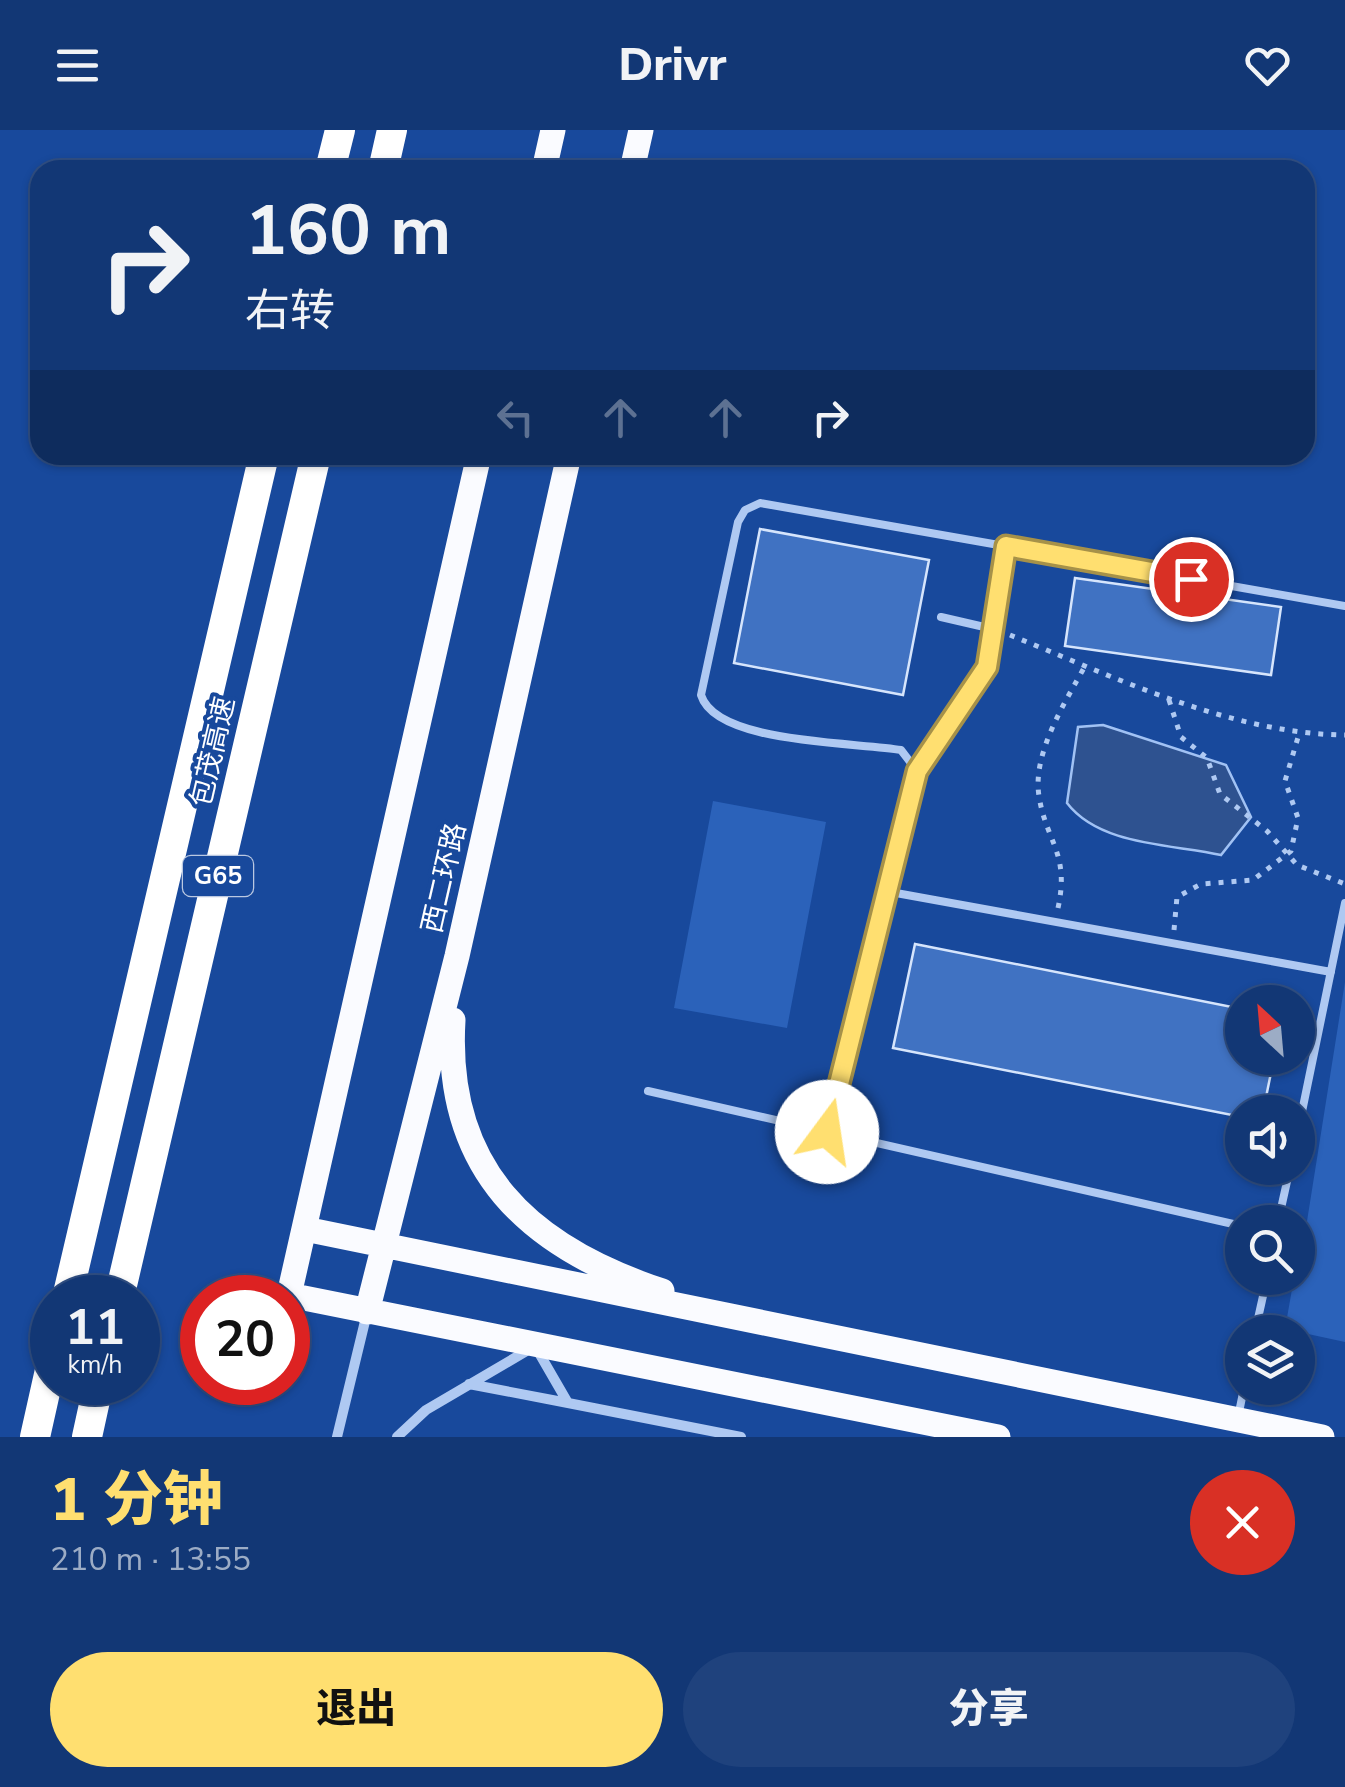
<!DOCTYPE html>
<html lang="zh">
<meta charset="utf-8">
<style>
:root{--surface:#123775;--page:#1f427d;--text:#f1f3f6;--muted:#9cacc5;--line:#315187;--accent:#ffdf70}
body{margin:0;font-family:"Nunito Sans","Noto Sans SC",sans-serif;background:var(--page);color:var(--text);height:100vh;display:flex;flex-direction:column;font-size:38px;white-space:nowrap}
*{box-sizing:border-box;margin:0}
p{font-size:32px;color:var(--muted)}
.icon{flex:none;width:55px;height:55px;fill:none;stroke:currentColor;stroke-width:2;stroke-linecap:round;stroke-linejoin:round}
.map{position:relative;height:1307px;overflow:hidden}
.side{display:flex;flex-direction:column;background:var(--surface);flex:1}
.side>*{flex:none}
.top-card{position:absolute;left:30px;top:30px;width:1285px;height:305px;border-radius:30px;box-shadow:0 2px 8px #0004,0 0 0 2px var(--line);background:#123775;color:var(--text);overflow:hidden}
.needle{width:65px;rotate:334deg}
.tools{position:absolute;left:1225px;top:855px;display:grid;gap:20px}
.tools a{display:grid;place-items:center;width:90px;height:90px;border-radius:50%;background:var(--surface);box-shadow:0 2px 8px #0004,0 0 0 2px var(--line);font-size:50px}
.speed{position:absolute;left:30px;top:1145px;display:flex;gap:20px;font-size:50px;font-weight:700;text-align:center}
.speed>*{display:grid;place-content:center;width:130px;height:130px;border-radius:50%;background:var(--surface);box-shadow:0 2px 8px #0004,0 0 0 2px var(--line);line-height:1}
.speed small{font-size:25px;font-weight:400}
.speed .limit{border:15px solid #d22;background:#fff;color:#111}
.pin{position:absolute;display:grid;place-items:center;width:85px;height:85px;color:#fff;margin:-42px;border:5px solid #fff;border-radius:50%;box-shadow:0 2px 10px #0007}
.me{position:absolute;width:110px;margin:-55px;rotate:14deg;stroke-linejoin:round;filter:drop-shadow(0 0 8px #0008)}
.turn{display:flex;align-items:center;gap:35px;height:210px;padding:0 50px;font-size:45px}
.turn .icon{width:130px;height:130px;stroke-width:2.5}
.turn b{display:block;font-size:70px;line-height:85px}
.lanes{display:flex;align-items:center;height:95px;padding:0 50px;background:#0003;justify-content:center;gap:50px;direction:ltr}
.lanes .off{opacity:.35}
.round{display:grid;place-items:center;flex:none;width:105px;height:105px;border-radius:52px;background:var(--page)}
.head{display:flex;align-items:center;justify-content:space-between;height:170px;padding:0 50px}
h1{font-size:60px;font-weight:800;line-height:75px;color:var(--accent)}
.button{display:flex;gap:20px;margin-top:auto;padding:20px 50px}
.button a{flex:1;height:115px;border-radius:60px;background:var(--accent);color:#111;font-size:40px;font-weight:800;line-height:115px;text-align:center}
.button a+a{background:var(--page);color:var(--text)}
header{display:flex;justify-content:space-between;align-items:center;height:130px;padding:0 50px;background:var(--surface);font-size:45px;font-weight:800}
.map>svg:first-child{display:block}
.green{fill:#2b62ba}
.water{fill:#2e5290;stroke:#a1c2f4;stroke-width:2.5}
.building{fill:#4072c2;stroke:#d6e5fc;stroke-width:2.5}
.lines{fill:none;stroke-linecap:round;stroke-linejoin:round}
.path{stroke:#afc9f2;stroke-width:5;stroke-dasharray:5 8;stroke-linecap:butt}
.service{stroke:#afc9f2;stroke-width:8}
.minor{stroke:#afc9f2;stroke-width:10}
.primary{stroke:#fafbff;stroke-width:25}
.motorway{stroke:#fff;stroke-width:30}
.route-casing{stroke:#a69149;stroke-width:25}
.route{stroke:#ffdf70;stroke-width:18}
.labels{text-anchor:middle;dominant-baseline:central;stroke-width:8;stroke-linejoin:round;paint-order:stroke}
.shield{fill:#18499c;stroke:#bac8e1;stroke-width:2.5}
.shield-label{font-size:25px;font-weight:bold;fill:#fff}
.street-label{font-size:28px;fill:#fff;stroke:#18499c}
</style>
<header><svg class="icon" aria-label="menu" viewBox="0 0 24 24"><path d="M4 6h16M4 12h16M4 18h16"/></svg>Drivr<svg class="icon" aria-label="heart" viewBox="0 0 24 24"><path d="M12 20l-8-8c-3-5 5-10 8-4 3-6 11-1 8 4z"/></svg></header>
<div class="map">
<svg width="1345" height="1307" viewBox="0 0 1345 1307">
<rect width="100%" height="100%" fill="#18499c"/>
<path class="green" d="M 713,671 L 826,692 L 787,898 L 674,878 Z
M 1345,852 L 1345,1212 L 1285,1199 L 1294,1148 L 1298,1148 Z"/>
<path class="water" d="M 1103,595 L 1226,635 L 1251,687 L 1221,725 C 1172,714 1100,716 1067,673 L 1078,597 Z"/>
<path class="building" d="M 760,399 L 929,430 L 903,565 L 734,533 Z
M 1075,448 L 1281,477 L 1271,545 L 1065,516 Z
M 915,814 L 1242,879 L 1242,928 L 1274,928 L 1263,982 L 1242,982 L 1242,987 L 893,918 Z"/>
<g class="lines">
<path class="path" d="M 1010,505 C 1114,547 1232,604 1345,605
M 1169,570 L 1181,607 L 1207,628 L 1220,664 L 1267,701 L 1297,735 L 1345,754
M 1058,778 C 1070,723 1046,712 1039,666 C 1032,623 1066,571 1085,536
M 1174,800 L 1177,767 L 1201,754 L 1253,750 L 1291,721 L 1298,688 L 1285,651 L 1299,604"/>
<path class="service" d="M 941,487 L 993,499
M 917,641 L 987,537 L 1007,416
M 885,761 L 1331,842
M 648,961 L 1242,1096
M 1298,1001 L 1345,773
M 827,1002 L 917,641 L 901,620 C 855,612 716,614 701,565 L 738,392 L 745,380 L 760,373 L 1345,476
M 1278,1092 L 1290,1038
M 1255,1202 L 1267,1148
M 1238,1287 L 1244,1258"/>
<path class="minor" d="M 469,1254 L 568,1273
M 337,1307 L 367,1183
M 397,1307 L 426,1280 L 535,1216 L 568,1273 L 741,1307"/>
<path class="primary" d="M 544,40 L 553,0
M 632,40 L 641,0
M 479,325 L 289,1165 L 998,1307
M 453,890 C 444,1039 528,1117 662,1161
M 305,1099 L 1322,1307
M 367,1182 L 457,826 L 569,325"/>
<path class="motorway" d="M 330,40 L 340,0
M 383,40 L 392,0
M 67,1168 L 264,325
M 119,1168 L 316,325
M 35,1307 L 52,1231
M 87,1307 L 99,1252"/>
</g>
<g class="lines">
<defs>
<path id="route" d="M 827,1002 L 917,641 L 987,537 L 1006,416 L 1191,449"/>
</defs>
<use href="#route" class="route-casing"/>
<use href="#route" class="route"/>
</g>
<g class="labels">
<rect class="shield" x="183" y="726" width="70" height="40" rx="8"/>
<g class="shield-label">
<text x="218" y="746">G65</text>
</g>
<g class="street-label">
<text transform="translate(213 622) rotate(-77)">包茂高速</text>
<text transform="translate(444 748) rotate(-77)">西二环路</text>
</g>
</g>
</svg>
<div class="tools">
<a><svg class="needle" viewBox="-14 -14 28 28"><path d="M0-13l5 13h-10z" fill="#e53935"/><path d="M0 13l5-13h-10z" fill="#9cacc5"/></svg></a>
<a><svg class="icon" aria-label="sound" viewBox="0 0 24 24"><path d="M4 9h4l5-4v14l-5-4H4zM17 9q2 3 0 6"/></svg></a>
<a><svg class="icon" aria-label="search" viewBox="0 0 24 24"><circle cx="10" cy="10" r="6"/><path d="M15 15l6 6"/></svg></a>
<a><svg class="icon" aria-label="layers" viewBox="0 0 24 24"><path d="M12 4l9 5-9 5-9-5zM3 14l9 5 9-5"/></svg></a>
</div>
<div class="speed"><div>11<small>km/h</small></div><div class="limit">20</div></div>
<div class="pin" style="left:1191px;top:449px;background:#d93025"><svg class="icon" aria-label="arrive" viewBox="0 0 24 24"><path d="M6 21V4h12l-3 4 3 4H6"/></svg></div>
<svg class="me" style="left:827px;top:1002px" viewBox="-20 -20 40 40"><circle r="19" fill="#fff"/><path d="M0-13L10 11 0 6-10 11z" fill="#ffdf70"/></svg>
<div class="top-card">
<div class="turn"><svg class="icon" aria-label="right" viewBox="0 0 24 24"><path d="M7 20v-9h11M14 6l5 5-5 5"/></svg><div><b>160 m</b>右转</div></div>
<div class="lanes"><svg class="icon off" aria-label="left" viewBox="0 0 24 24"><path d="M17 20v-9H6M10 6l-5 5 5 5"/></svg><svg class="icon off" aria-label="ahead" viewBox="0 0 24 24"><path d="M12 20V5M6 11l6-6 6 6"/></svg><svg class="icon off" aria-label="ahead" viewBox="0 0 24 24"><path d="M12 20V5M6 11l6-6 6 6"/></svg><svg class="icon" aria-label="right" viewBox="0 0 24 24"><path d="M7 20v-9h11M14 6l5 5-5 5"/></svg></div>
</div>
</div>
<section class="side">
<div class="head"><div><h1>1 分钟</h1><p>210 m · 13:55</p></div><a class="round" style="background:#d93025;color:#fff"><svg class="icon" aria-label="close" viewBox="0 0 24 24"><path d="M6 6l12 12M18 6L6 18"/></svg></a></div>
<div class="button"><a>退出</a><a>分享</a></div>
</section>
